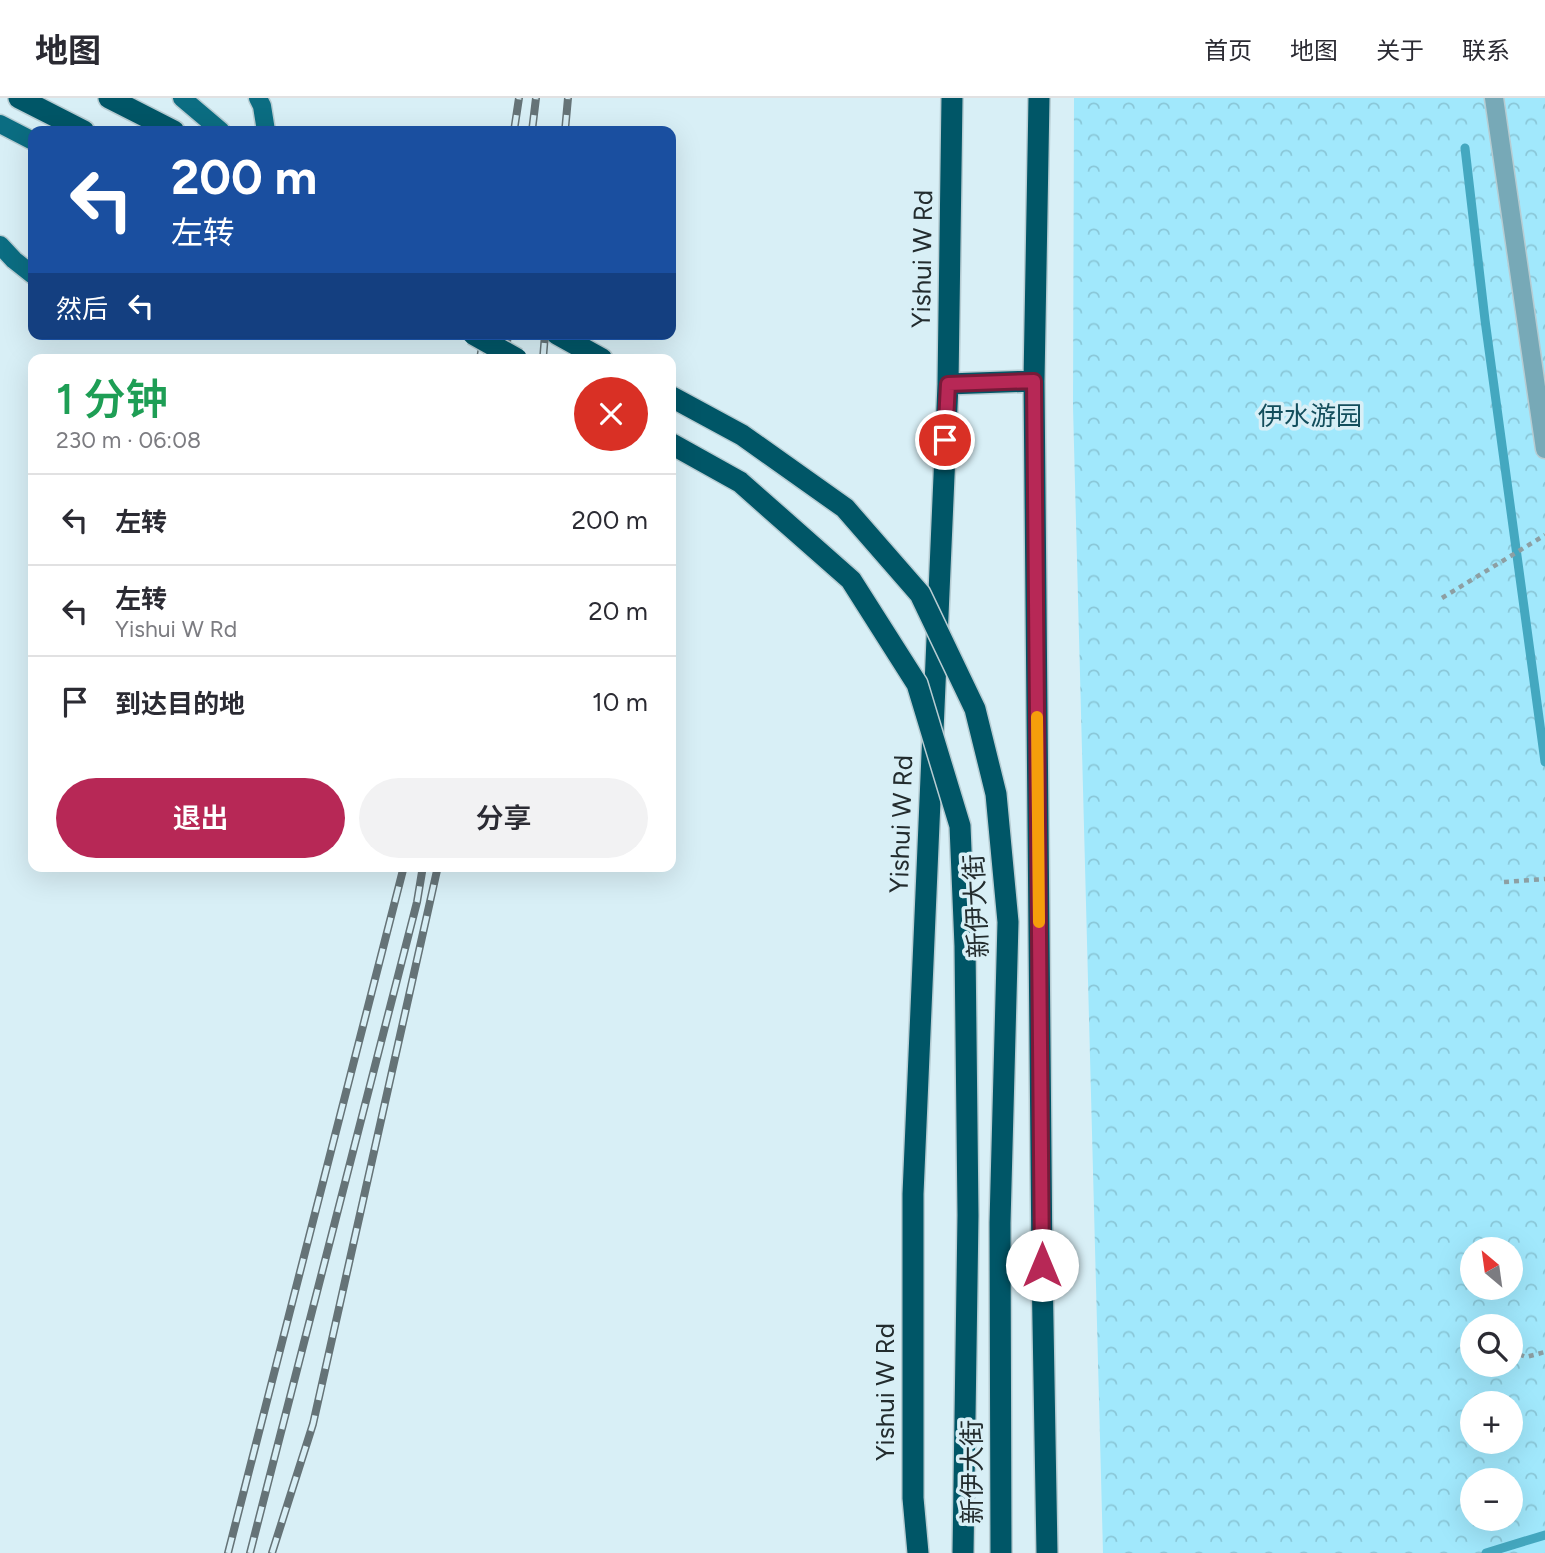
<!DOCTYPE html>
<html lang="zh">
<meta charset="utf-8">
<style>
:root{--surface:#fff;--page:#f2f2f3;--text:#2b2b33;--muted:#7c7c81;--line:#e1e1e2;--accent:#b72856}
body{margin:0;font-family:Figtree,"Noto Sans SC",sans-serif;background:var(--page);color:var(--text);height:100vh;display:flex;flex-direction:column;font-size:26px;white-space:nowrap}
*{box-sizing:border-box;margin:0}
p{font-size:23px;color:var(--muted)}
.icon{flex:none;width:38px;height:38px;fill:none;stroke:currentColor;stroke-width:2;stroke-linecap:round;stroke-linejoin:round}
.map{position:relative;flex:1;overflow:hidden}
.panel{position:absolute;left:28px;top:256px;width:648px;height:518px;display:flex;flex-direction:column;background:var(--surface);border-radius:14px;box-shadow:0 7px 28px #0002}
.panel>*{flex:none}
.guide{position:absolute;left:28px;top:28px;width:648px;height:214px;border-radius:14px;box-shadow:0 7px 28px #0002;background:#1a4fa0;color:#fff;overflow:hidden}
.needle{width:46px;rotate:331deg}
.fabs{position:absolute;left:1460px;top:1139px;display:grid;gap:14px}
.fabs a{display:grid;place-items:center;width:63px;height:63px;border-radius:50%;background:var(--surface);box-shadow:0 7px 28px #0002;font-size:35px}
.pin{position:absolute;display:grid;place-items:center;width:60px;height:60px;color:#fff;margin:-30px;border:4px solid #fff;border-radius:50%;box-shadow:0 2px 7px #0007}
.me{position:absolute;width:77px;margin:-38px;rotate:0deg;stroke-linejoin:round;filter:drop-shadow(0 0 5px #0008)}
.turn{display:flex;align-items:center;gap:24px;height:147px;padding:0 28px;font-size:32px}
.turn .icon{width:91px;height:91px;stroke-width:2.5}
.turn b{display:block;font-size:49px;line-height:60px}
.then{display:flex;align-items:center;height:66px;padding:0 28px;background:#0003;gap:14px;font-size:26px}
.round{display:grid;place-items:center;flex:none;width:74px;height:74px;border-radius:37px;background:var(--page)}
.overview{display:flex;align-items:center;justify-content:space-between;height:119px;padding:0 28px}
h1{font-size:42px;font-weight:600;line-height:52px;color:#1e9e55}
.action{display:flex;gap:14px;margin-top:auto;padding:14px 28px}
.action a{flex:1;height:80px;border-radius:42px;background:var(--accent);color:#fff;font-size:28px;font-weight:600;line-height:80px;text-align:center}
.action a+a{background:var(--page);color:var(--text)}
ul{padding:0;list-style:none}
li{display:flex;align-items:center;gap:21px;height:91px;padding:0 28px;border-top:2px solid var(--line)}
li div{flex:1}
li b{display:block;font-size:26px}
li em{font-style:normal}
header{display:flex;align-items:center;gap:42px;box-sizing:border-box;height:98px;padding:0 35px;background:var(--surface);border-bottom:2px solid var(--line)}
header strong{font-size:33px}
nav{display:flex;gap:38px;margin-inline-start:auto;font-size:24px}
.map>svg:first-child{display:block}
.park{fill:url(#park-crowns);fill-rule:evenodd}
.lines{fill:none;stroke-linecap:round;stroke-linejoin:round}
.stream{stroke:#44a8c0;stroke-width:9}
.minor-casing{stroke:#b7ccd2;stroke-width:21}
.major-casing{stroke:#b7ccd2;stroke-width:21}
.highway-casing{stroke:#b7ccd2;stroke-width:24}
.path{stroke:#8d9fa3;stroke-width:4.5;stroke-dasharray:5 5;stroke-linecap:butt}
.minor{stroke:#77a9b7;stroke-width:18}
.major{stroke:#0b6d82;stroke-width:18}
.highway{stroke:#005667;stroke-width:21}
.rail-casing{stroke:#657377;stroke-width:8}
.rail{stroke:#d8eff6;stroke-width:5;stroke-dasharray:16;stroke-linecap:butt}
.highway-bridge-casing{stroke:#b7ccd2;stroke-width:24;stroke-linecap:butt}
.highway-bridge{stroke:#005667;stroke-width:21}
.route-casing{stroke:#771a38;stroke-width:18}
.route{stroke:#b72856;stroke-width:12}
.slow{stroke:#f59e0b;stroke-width:12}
.labels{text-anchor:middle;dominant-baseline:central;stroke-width:7;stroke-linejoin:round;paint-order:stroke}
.street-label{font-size:26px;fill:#232c2e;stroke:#d8eff6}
.park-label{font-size:26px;fill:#134e5c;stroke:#d8eff6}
</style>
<header>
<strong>地图</strong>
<nav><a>首页</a><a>地图</a><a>关于</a><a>联系</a></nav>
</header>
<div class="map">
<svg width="1545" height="1455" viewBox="0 0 1545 1455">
<defs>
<pattern id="park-crowns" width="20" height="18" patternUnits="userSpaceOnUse" patternTransform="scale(1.75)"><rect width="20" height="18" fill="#a1e8fc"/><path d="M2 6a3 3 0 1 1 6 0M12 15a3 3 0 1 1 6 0" fill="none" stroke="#8ac7d8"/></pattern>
</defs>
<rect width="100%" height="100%" fill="#d8eff6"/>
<path class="park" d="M 1074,0 L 1545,0 L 1545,1455 L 1103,1455 L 1073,309 ZM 1472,1152 L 1510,1152 L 1510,1190 L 1472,1190 ZM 1472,1228 L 1510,1228 L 1510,1267 L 1472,1267 ZM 1472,1306 L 1510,1306 L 1510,1344 L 1472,1344 ZM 1472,1382 L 1510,1382 L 1510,1421 L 1472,1421 Z"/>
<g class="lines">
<path class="stream" d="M 1465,50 L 1485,222 L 1545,664
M 1486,1455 L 1545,1437"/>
<defs>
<path id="minor" d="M 1494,0 L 1545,351"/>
<path id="major" d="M 182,0 L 221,33
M 258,0 L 262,8 L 266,33
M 0,26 L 33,43
M 0,147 L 14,162 L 33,177"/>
<path id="highway" d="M 19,0 L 84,33
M 109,0 L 174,33
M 1039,0 L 1034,283 L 1042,1167 L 1047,1455
M 557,236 L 602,261
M 948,286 L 1034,283
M 918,1455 L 913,1400 L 913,1096 L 948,286 L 952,0"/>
</defs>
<use href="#minor" class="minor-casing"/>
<use href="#major" class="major-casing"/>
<use href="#highway" class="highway-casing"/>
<path class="path" d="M 1442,500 L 1545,437
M 1504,784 L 1545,781
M 1510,1253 L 1526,1259 L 1545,1254"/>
<use href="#minor" class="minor"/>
<use href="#major" class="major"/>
<use href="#highway" class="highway"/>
<defs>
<path id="rail" d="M 514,33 L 519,0
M 532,33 L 536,0
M 565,33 L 568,0
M 480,261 L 484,236
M 505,261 L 508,236
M 543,261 L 545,236
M 228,1455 L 404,768
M 250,1455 L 417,804 L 423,768
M 272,1455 L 313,1326 L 438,768"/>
</defs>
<use href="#rail" class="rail-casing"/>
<use href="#rail" class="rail"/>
<defs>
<path id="highway-bridge" d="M 473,236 L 517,261
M 670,298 L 742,337 L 845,410 L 920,496 L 975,611 L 996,696 L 1008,824 L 1000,1125 L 1001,1455
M 670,345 L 740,384 L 851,482 L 917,586 L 960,728 L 965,848 L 968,1117 L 963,1455"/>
</defs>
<use href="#highway-bridge" class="highway-bridge-casing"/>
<use href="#highway-bridge" class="highway-bridge"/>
</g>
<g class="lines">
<defs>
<path id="route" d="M 945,342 L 948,286 L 1034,283 L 1042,1167"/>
</defs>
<use href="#route" class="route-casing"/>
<use href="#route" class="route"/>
<path class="slow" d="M 1037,619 L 1039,824"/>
</g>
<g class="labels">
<g class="street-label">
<text transform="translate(922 161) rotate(-89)">Yishui W Rd</text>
<text transform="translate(901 726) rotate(-88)">Yishui W Rd</text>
<text transform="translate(976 808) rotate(-93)">新伊大街</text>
<text transform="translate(885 1294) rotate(-90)">Yishui W Rd</text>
<text transform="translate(972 1374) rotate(-90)">新伊大街</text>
</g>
<g class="park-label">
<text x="1310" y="318">伊水游园</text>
</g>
</g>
</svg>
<div class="fabs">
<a><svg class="needle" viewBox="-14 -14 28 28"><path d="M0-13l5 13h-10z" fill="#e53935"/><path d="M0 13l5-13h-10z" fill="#7c7c81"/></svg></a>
<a><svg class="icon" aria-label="search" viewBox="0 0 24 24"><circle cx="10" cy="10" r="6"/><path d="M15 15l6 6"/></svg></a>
<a>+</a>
<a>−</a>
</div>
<div class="pin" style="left:945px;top:342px;background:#d93025"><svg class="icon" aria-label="arrive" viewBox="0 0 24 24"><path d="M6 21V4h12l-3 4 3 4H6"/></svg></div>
<svg class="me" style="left:1042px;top:1167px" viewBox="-20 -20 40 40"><circle r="19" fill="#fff"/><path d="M0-13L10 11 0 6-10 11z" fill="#b72856"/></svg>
<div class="guide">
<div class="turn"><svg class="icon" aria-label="left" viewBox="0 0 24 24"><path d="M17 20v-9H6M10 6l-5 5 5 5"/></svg><div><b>200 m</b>左转</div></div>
<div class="then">然后<svg class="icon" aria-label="left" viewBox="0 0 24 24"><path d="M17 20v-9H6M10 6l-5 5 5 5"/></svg></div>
</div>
<section class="panel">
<div class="overview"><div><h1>1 分钟</h1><p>230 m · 06:08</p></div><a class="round" style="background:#d93025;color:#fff"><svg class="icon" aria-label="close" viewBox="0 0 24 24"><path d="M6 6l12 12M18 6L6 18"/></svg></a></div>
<ul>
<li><svg class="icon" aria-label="left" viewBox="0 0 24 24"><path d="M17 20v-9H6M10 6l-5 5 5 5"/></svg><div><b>左转</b></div><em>200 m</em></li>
<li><svg class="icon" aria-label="left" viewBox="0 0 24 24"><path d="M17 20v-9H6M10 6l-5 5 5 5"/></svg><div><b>左转</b><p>Yishui W Rd</p></div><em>20 m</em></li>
<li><svg class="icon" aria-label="arrive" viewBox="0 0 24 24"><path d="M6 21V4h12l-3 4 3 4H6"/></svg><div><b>到达目的地</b></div><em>10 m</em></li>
</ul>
<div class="action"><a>退出</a><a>分享</a></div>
</section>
</div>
